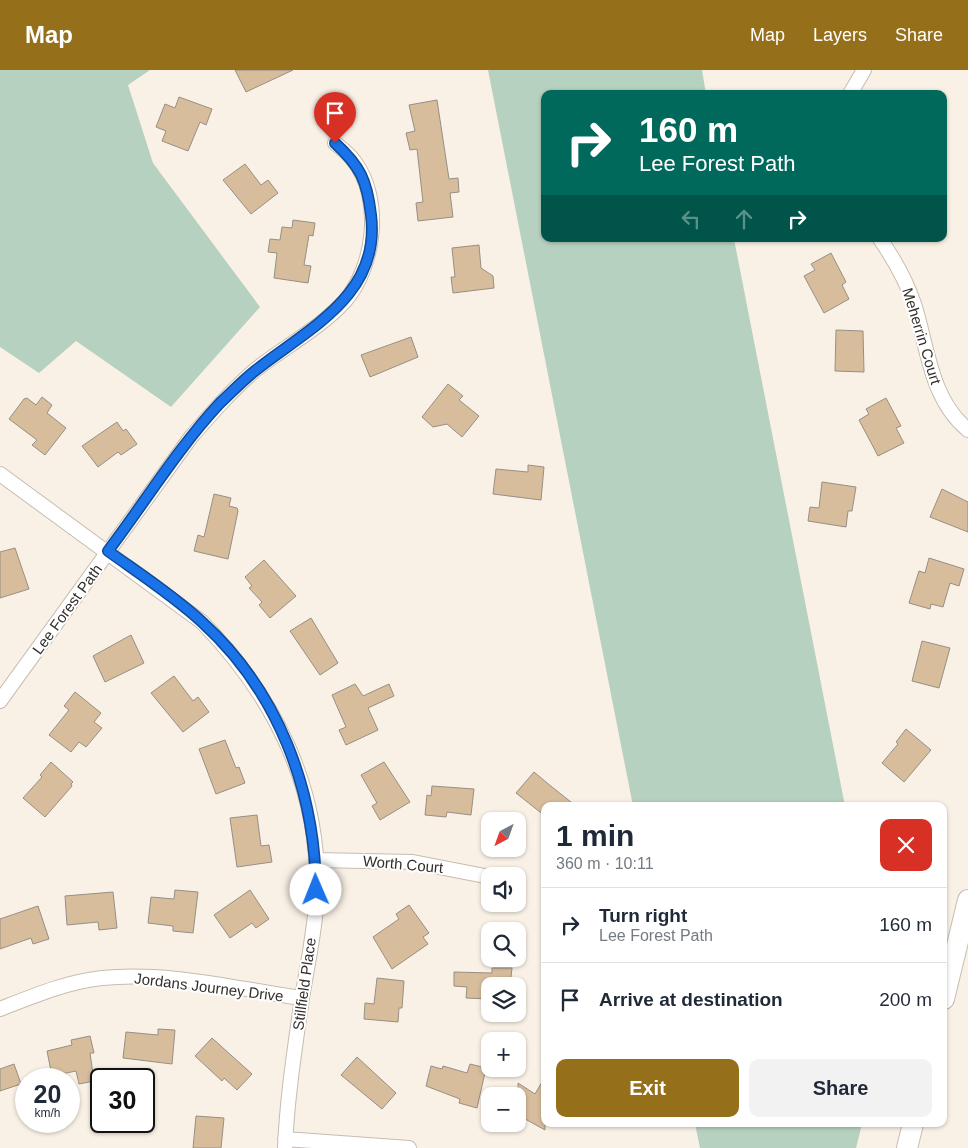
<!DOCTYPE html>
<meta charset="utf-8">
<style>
:root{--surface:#fff;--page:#f2f2f3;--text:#1f2937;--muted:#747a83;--line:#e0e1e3;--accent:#956f19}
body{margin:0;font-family:Arial,sans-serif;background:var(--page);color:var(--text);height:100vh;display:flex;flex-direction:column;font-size:19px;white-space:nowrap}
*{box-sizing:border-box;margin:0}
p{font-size:16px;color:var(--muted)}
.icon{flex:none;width:28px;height:28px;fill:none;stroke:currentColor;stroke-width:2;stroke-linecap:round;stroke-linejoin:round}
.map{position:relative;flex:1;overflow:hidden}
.sheet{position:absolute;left:541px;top:732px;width:406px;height:325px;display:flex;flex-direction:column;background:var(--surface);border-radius:10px;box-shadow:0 1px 4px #0004}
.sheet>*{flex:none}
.banner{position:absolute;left:541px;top:20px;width:406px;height:152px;border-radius:10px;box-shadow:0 1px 4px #0004;background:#00695c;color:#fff;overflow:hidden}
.needle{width:32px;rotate:221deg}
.tools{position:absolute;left:481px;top:742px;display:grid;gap:10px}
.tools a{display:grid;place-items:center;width:45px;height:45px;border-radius:10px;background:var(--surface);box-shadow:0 1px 4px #0004;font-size:25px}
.speed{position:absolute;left:15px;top:998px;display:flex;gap:10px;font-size:25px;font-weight:700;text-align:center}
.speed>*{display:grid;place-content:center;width:65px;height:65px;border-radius:50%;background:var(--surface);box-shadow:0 1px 4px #0004;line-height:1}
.speed small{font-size:12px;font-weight:400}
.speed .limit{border:2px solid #111;border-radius:8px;background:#fff;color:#111}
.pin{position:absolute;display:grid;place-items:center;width:42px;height:42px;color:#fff;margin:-51px -21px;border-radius:50% 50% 50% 0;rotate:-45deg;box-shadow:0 0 5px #0007}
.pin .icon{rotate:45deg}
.me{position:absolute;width:55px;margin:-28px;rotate:359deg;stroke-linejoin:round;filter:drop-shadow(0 0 4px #0008)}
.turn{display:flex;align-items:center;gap:18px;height:105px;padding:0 15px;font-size:22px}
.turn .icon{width:65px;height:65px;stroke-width:2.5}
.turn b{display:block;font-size:35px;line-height:42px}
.lanes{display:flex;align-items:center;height:48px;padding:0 15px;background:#0003;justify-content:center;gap:25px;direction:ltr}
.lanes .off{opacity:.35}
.round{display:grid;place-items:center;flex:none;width:52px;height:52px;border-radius:10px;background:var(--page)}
.head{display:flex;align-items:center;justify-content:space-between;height:85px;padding:0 15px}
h1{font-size:30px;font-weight:600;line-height:38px}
.cta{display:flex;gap:10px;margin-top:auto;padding:10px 15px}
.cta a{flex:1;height:58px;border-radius:10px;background:var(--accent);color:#fff;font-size:20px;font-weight:600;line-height:58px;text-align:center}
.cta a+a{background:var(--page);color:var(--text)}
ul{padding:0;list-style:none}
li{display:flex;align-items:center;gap:15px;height:75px;padding:0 15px;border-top:1px solid var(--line)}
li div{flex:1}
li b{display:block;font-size:19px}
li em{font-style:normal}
header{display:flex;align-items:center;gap:30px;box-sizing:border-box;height:70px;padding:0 25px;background:var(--accent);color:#fff}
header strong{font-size:24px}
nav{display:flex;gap:28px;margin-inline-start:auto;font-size:18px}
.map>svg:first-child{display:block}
.green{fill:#b7d1c1}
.building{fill:#d7bd9c;stroke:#978f85}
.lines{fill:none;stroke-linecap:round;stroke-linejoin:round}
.minor-casing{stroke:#c5bdb2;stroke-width:16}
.secondary-casing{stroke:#c5bdb2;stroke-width:22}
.minor{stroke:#fff;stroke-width:14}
.secondary{stroke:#fff;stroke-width:20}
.route-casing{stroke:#114b97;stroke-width:12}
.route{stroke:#1a73e8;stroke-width:9}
.labels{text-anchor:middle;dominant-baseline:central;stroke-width:4;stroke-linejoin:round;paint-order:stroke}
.street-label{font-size:15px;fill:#322f2b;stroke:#fff}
</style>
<header>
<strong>Map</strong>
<nav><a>Map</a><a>Layers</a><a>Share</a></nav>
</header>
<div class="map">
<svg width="968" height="1078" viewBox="0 0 968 1078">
<rect width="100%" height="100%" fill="#faf1e6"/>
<path class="green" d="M 0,0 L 150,0 L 128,15 L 153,93 L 260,237 L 171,337 L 76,271 L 39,303 L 0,277 Z
M 488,0 L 702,0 L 706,24 L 545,24 L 545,169 L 734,169 L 845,736 L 633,736 Z
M 695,1054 L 862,1054 L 856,1078 L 700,1078 Z"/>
<path class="building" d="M 235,0 L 293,0 L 246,22 Z
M 179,27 L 212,39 L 206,55 L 200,52 L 188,81 L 162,71 L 166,61 L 156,57 L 165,34 L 175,38 Z
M 437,30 L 449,109 L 458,108 L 459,122 L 450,123 L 453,147 L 418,151 L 416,133 L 423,132 L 417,79 L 410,80 L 406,63 L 415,61 L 409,35 Z
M 245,94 L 261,115 L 268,110 L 278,123 L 251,144 L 223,110 Z
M 293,150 L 315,153 L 313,166 L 309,165 L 304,195 L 311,196 L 308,213 L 274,208 L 277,183 L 268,182 L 270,169 L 280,170 L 282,157 L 292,158 Z
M 479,175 L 481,198 L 493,206 L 494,218 L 453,223 L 451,207 L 455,207 L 452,178 Z
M 831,183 L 846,212 L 842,215 L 849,229 L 824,243 L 804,206 L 815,200 L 811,194 Z
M 836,260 L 863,261 L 864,302 L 835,301 Z
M 411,267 L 418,287 L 370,307 L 361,285 Z
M 448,314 L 463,326 L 459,330 L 479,346 L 462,367 L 447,354 L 433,357 L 422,347 Z
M 42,327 L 52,335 L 47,343 L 66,358 L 45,385 L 32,375 L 37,370 L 9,349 L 24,329 L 27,328 L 36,335 Z
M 886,328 L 901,356 L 896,358 L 904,373 L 878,386 L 859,350 L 869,344 L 866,339 Z
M 117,352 L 123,361 L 126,359 L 137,374 L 121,385 L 118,382 L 98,397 L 82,376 Z
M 528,395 L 544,397 L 541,430 L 493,424 L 496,399 L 528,402 Z
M 822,412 L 856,417 L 852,441 L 848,441 L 846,457 L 808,451 L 810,437 L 819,438 Z
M 942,419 L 968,432 L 968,462 L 930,447 Z
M 214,424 L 231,428 L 229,436 L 237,438 L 238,441 L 228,489 L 194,481 L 198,465 L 204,467 Z
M 15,478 L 29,519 L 0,528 L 0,482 Z
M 929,488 L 964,499 L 959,516 L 950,513 L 943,537 L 931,534 L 930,539 L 909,533 L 919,501 L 925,503 Z
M 264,490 L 296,526 L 270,548 L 259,535 L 262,532 L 249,518 L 252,516 L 245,507 Z
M 311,548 L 338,593 L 320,605 L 290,561 Z
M 131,565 L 144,593 L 105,612 L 93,586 Z
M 922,571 L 950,578 L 939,618 L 912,611 Z
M 174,606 L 193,631 L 198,627 L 209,642 L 183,662 L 151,623 Z
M 355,614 L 363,626 L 389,614 L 394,626 L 368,638 L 378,660 L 346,675 L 339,660 L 346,657 L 332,625 Z
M 75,622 L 101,643 L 94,652 L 102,658 L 86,677 L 79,672 L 71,682 L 49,665 L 69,640 L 64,636 Z
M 906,659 L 931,680 L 904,712 L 882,693 L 898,674 L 896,672 Z
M 225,670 L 236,698 L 239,697 L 245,713 L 216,724 L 199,679 Z
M 51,692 L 73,712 L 71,714 L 72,716 L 45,747 L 23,728 L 42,707 L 40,705 Z
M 384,692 L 410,732 L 380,750 L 372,736 L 377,733 L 361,705 Z
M 534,702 L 552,717 L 576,736 L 545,736 L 545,746 L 516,723 Z
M 432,716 L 474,719 L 471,745 L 447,742 L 446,747 L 425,745 L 427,725 L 431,726 Z
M 257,745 L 261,776 L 269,775 L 272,792 L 237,797 L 230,748 Z
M 175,820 L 198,822 L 193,863 L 173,861 L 173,856 L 148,853 L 151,827 L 174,829 Z
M 250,820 L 269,849 L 256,858 L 252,853 L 230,868 L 214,845 Z
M 113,822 L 117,858 L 99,860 L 98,852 L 67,855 L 65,826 Z
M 409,835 L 429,863 L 423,867 L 428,874 L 392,899 L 373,867 L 399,849 L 396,844 Z
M 38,836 L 49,869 L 33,874 L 31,868 L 0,879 L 0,849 Z
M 492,898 L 512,898 L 510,916 L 490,916 L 490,929 L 466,928 L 467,917 L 454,916 L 454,902 L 492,903 Z
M 377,908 L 404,911 L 402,938 L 399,938 L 398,952 L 364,949 L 365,933 L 374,934 Z
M 158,959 L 175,960 L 172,994 L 123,988 L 126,962 L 158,965 Z
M 90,966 L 94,983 L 90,983 L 94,1011 L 79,1014 L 76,1001 L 52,1006 L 47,981 L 72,975 L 71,970 Z
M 212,968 L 252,1004 L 237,1020 L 224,1008 L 222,1011 L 195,986 Z
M 357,987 L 396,1023 L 382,1039 L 341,1005 Z
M 14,994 L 21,1014 L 0,1021 L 0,999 Z
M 470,994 L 486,998 L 477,1038 L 459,1033 L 460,1029 L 426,1016 L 431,996 L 442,999 L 443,996 L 467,1003 Z
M 545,1007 L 545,1060 L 518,1045 L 518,1013 L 535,1024 Z
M 196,1046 L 224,1048 L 221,1078 L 193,1078 Z"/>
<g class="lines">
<defs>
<path id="minor" d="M 850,24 L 864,0
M 880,169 C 894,189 906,210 914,234 C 928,277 930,329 968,360
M 0,404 L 202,552 C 273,625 319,715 317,819 C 316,855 308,892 302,928 C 295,977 287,1028 285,1078
M 0,631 L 191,367 C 211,344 231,321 254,301 C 284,277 319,259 345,231 C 375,196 383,129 354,91 C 349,84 341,78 335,73
M 316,790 L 413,792 L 490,807
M 0,939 C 33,926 66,912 102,908 C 168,901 237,919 302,928
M 285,1069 L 409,1078"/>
<path id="secondary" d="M 944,929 L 968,830
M 907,1078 L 913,1054"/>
</defs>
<use href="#minor" class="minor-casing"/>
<use href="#secondary" class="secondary-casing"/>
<use href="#minor" class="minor"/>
<use href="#secondary" class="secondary"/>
</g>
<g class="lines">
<defs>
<path id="route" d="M 316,820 C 315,719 278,621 202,552 C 174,526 140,504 108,481 C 145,432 178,378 220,333 C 232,322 243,310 256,300 C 309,258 381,225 371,145 C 367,110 360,96 335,73"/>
</defs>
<use href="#route" class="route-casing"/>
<use href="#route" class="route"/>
</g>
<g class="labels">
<g class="street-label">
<text transform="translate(922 266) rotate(73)">Meherrin Court</text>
<text transform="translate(67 539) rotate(-54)">Lee Forest Path</text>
<text transform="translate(403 794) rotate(5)">Worth Court</text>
<text transform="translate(304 914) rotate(-82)">Stillfield Place</text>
<text transform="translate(209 917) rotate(7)">Jordans Journey Drive</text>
</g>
</g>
</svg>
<div class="tools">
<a><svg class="needle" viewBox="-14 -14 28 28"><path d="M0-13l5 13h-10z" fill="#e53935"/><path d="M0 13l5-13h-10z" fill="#747a83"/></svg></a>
<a><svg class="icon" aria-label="sound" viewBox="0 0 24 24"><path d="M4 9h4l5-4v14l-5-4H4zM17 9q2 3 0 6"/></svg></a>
<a><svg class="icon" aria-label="search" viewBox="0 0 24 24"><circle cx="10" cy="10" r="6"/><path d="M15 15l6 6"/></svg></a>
<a><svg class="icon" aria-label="layers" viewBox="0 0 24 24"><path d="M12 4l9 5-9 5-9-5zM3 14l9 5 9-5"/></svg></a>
<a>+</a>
<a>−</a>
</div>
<div class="speed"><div>20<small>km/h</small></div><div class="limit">30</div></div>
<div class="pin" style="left:335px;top:73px;background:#d93025"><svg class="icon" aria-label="arrive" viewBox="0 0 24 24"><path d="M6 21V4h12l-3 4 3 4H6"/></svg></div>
<svg class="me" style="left:316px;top:820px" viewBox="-20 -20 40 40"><circle r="19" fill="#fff"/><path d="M0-13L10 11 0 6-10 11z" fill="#1a73e8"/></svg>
<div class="banner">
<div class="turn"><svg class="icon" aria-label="right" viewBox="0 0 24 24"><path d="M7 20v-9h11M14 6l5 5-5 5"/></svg><div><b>160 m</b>Lee Forest Path</div></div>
<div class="lanes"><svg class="icon off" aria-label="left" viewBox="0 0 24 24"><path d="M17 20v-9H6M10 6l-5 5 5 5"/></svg><svg class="icon off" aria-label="ahead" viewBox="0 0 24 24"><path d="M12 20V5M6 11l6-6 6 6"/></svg><svg class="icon" aria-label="right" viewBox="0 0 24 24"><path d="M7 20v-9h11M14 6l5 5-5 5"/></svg></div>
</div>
<section class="sheet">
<div class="head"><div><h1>1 min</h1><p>360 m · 10:11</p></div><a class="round" style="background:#d93025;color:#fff"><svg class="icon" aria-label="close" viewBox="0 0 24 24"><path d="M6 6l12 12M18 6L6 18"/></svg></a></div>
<ul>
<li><svg class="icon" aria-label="right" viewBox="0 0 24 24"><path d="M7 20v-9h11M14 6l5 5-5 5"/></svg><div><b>Turn right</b><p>Lee Forest Path</p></div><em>160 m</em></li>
<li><svg class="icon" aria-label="arrive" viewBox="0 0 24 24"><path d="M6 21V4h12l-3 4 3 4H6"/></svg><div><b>Arrive at destination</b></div><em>200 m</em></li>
</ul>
<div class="cta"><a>Exit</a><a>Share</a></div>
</section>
</div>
